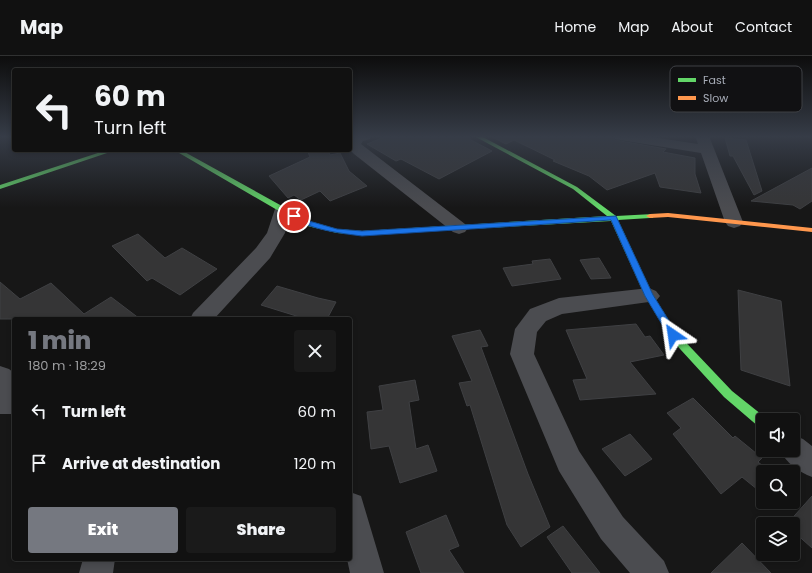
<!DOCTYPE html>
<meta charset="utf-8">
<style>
:root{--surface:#111;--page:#1a1a1a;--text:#f1f3f6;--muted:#9c9d9f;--line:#303131;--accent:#757880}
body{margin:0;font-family:Poppins,sans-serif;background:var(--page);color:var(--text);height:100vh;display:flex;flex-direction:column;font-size:15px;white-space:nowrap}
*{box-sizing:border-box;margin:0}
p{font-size:13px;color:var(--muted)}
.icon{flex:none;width:22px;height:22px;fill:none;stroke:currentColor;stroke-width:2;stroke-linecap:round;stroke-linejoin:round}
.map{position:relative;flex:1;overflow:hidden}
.sheet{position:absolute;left:12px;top:261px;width:340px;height:244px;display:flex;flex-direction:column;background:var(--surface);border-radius:4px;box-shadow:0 2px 6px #0003,0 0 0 1px var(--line)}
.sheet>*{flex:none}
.hud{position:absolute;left:12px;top:12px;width:340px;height:84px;border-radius:4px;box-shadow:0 2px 6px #0003,0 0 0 1px var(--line);background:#111;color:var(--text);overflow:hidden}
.fabs{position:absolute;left:756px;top:357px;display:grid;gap:8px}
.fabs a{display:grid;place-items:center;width:44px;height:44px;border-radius:4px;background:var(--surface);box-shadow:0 2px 6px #0003,0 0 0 1px var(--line);font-size:20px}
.pin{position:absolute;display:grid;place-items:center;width:34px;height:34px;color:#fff;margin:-17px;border:2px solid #fff;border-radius:50%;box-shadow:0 1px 4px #0007}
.me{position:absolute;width:44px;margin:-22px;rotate:328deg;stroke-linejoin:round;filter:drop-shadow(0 0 3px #0008)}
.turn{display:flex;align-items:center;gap:14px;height:84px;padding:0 16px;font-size:18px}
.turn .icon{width:52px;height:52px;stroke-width:2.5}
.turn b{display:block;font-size:28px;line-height:34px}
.round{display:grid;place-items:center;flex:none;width:42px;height:42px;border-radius:4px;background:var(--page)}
.overview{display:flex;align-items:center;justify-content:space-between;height:68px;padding:0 16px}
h1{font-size:24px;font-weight:800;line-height:30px;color:var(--accent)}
.button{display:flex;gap:8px;margin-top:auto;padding:8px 16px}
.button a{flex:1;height:46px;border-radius:4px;background:var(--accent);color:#fff;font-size:16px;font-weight:800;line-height:46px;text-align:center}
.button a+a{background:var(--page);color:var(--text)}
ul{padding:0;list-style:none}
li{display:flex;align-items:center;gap:12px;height:52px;padding:0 16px}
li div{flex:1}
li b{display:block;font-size:15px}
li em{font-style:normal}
header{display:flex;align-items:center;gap:24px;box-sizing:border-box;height:56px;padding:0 20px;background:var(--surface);border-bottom:1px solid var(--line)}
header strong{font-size:19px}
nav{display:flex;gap:22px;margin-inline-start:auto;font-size:14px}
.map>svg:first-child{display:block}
.building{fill:#353536;stroke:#3f4043}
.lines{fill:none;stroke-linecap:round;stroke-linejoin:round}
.street{fill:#4b4c50;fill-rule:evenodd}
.fast{fill:#63d668;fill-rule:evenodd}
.slow{fill:#ff974d;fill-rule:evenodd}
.route{fill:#1a73e8;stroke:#114b97}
.key{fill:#111113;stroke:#3e4045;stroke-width:1}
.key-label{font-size:11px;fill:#a8adb8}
</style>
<header>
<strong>Map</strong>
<nav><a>Home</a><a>Map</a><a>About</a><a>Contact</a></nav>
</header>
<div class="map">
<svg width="812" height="517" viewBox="0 0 812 517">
<rect width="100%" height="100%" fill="#171717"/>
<path class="building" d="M 387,80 L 469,80 L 471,84 L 492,95 L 439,123 L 401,103 L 396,105 L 367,88 Z
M 490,80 L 612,80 L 615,84 L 666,93 L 663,96 L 695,102 L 695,118 L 701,137 L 660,131 L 655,117 L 607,134 L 589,120 L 553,105 L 555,104 L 514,84 L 506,88 Z
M 725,82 L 746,84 L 762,135 L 754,139 L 733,100 L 730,100 Z
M 307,94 L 328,94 L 330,99 L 340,97 L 349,115 L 367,130 L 330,145 L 320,135 L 301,144 L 294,139 L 288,142 L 269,120 L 310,101 Z
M 812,112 L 812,145 L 800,153 L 793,149 L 751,145 Z
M 138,178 L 165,202 L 182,192 L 217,213 L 180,239 L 152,222 L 147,225 L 112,190 Z
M 599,202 L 611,222 L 591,223 L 580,204 Z
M 550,203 L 561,223 L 512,230 L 503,212 L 533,208 L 532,205 Z
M 0,226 L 20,243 L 51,227 L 84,258 L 111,241 L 140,263 L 0,263 Z
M 277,230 L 318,242 L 336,246 L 327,263 L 306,263 L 261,249 Z
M 738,234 L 781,245 L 790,330 L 741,314 Z
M 636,268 L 645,281 L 650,280 L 664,299 L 630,306 L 656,338 L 580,344 L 573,324 L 587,323 L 566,274 Z
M 480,274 L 488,290 L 481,291 L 528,418 L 550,471 L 521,491 L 507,469 L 470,349 L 467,350 L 459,327 L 472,325 L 452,280 Z
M 415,324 L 419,344 L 409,346 L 416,393 L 428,389 L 437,415 L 400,427 L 389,390 L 371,393 L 367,356 L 383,354 L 379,330 Z
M 693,342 L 733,382 L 735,380 L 762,402 L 758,406 L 763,410 L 763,438 L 742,421 L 721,438 L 673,378 L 681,372 L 667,357 Z
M 630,378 L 652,403 L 625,420 L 602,393 Z
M 812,440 L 812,492 L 793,475 L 793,468 L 787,468 Z
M 446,459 L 459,490 L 449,494 L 464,517 L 421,517 L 406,476 Z
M 563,470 L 600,517 L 572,517 L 547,481 Z
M 742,487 L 771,517 L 711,517 Z"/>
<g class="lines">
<path class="street" d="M 351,80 L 372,80 L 370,83 L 363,85 L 361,88 L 465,168 L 468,172 L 465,176 L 459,178 L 453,176 L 354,98 L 350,94 Z
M 613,80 L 645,80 L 698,88 L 695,80 L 709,80 L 743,166 L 740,170 L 734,172 L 728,170 L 725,166 L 701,97 L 620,84 L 615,83 Z
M 282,149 L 288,150 L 291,154 L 285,177 L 270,202 L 214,263 L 190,263 L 193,257 L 256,192 L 267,177 L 276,150 Z
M 649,232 L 656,235 L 660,240 L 656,245 L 562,258 L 546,265 L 537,276 L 534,298 L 579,395 L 623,461 L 664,505 L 669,517 L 630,517 L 601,483 L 559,415 L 510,298 L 515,273 L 530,253 L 559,242 Z
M 0,310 L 9,313 L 14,317 L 14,358 L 0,358 Z
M 793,379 L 803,383 L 812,390 L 812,421 C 799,416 786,407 780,394 L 793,394 Z
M 350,436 L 361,440 L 384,517 L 350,517 L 347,503 L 350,503 Z
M 83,503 L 115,503 L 113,517 L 79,517 Z"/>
<path class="fast" d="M 474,80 L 481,80 L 577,131 L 616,160 L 653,158 L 653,162 L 650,162 L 618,164 L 653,239 L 676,276 L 732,335 L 767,363 L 763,364 L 763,372 L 759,371 L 724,341 L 670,282 L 645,240 L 611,165 L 362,179 L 337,177 L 303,169 L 174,94 L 181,94 L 309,165 L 337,173 L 362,175 L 607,160 L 573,133 Z
M 107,94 L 116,94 L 0,133 L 0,129 Z"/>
<path class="slow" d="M 668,157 L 812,172 L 812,176 L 668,161 L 650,162 L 646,160 L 650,158 Z"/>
</g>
<linearGradient id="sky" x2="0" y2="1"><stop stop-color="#0d0d0d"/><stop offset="0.53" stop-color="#363c47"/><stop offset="1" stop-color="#363c47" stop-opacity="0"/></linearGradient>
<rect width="812" height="152" fill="url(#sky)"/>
<path class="route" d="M 294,158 L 309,165 L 337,173 L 362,175 L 616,160 L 653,239 L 678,279 L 677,282 L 670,282 L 645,240 L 611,164 L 362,180 C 338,177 314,174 291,162 L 290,160 Z"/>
<rect x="670" y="10" width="132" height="46" rx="6" class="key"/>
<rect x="678" y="22" width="18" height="4" fill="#63d668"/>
<rect x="678" y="40" width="18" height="4" fill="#ff974d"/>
<g class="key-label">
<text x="703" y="28">Fast</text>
<text x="703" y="46">Slow</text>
</g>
</svg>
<div class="fabs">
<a><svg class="icon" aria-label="sound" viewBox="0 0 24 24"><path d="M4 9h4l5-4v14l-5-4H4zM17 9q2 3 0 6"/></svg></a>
<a><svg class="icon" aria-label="search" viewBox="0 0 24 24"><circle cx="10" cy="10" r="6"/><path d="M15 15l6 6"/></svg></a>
<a><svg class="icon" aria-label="layers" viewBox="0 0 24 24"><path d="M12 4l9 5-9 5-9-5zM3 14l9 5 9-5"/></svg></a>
</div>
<div class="pin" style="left:294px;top:160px;background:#d93025"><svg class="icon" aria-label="arrive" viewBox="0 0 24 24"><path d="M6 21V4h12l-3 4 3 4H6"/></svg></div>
<svg class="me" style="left:673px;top:279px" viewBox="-20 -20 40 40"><path d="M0-17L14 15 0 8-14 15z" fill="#1a73e8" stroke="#fff" stroke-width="4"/></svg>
<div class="hud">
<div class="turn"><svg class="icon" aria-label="left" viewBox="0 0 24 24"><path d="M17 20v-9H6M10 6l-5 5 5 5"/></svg><div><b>60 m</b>Turn left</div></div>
</div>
<section class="sheet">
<div class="overview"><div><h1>1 min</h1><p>180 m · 18:29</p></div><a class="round"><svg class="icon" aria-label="close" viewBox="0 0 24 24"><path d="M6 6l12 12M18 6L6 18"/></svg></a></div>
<ul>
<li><svg class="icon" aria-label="left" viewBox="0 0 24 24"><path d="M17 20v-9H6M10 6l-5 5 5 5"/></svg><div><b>Turn left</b></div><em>60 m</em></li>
<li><svg class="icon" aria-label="arrive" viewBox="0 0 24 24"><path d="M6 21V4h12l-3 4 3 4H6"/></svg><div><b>Arrive at destination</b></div><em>120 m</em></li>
</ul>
<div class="button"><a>Exit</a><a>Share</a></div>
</section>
</div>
